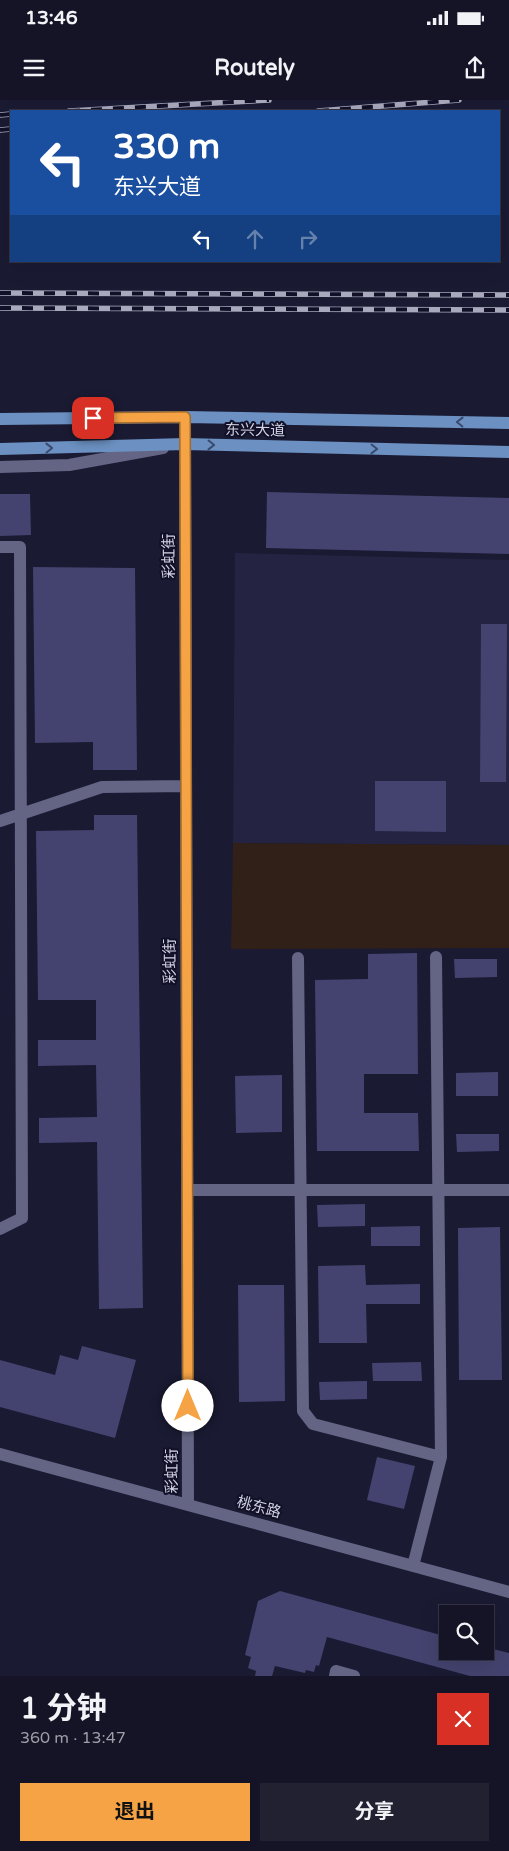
<!DOCTYPE html>
<html lang="zh">
<meta charset="utf-8">
<style>
:root{--surface:#141426;--page:#212132;--text:#f1f3f6;--muted:#9d9ea7;--line:#333343;--accent:#f5a345}
body{margin:0;font-family:"Varela Round","Noto Sans SC",sans-serif;background:var(--page);color:var(--text);height:100vh;display:flex;flex-direction:column;font-size:19px;white-space:nowrap}
*{box-sizing:border-box;margin:0}
p{font-size:16px;color:var(--muted)}
.icon{flex:none;width:28px;height:28px;fill:none;stroke:currentColor;stroke-width:2;stroke-linecap:round;stroke-linejoin:round}
.map{position:relative;height:1576px;overflow:hidden}
.side{display:flex;flex-direction:column;background:var(--surface);flex:1}
.side>*{flex:none}
.banner{position:absolute;left:10px;top:10px;width:490px;height:152px;border-radius:0px;box-shadow:0 5px 20px #0002,0 0 0 1px var(--line);background:#1a4fa0;color:#fff;overflow:hidden}
.tools{position:absolute;left:439px;top:1505px;display:grid;gap:10px}
.tools a{display:grid;place-items:center;width:55px;height:55px;border-radius:0px;background:var(--surface);box-shadow:0 5px 20px #0002,0 0 0 1px var(--line);font-size:25px}
.pin{position:absolute;display:grid;place-items:center;width:42px;height:42px;color:#fff;margin:-21px;border-radius:10px;box-shadow:0 2px 8px #0006}
.me{position:absolute;width:55px;margin:-28px;rotate:0deg;stroke-linejoin:round;filter:drop-shadow(0 0 4px #0008)}
.turn{display:flex;align-items:center;gap:18px;height:105px;padding:0 20px;font-size:22px}
.turn .icon{width:65px;height:65px;stroke-width:2.5}
.turn b{display:block;font-size:35px;line-height:42px}
.lanes{display:flex;align-items:center;height:48px;padding:0 20px;background:#0003;justify-content:center;gap:25px;direction:ltr}
.lanes .off{opacity:.35}
.round{display:grid;place-items:center;flex:none;width:52px;height:52px;border-radius:0px;background:var(--page)}
.summary{display:flex;align-items:center;justify-content:space-between;height:85px;padding:0 20px}
h1{font-size:30px;font-weight:700;line-height:38px}
.action{display:flex;gap:10px;margin-top:auto;padding:10px 20px}
.action a{flex:1;height:58px;border-radius:0px;background:var(--accent);color:#111;font-size:20px;font-weight:700;line-height:58px;text-align:center}
.action a+a{background:var(--page);color:var(--text)}
.status{display:flex;justify-content:space-between;align-items:center;height:35px;padding:0 25px;background:var(--surface);direction:ltr}
.status svg{height:14px;fill:currentColor}
header{display:flex;justify-content:space-between;align-items:center;height:65px;padding:0 20px;background:var(--surface);font-size:22px;font-weight:700}
.map>svg:first-child{display:block}
.built{fill:#242341}
.industrial{fill:#302017}
.building{fill:#44436f}
.lines{fill:none;stroke-linecap:round;stroke-linejoin:round}
.minor{stroke:#646584;stroke-width:12}
.major{stroke:#6b90c1;stroke-width:12}
.rail-casing{stroke:#a8a9bc;stroke-width:5.5}
.rail{stroke:#111028;stroke-width:4;stroke-dasharray:11;stroke-linecap:butt}
.oneway{stroke:#394a6d}
.route-casing{stroke:#9f6a2d;stroke-width:12}
.route{stroke:#f5a345;stroke-width:9}
.labels{text-anchor:middle;dominant-baseline:central;stroke-width:4;stroke-linejoin:round;paint-order:stroke}
.street-label{font-size:15px;fill:#d2d3e4;stroke:#111028}
</style>
<div class="status"><b>13:46</b><svg viewBox="0 0 49 12"><path d="M0 12V9h3v3zM5 12V6h3v6zM10 12V3h3v9zM15 12V0h3v12zM26 1h20v11H26zM47 4h2v5h-2z"/></svg></div>
<header><svg class="icon" aria-label="menu" viewBox="0 0 24 24"><path d="M4 6h16M4 12h16M4 18h16"/></svg>Routely<svg class="icon" aria-label="share" viewBox="0 0 24 24"><path d="M12 15V3M7 8l5-5 5 5M5 13v7h14v-7"/></svg></header>
<div class="map">
<svg width="509" height="1576" viewBox="0 0 509 1576">
<rect width="100%" height="100%" fill="#1a1a33"/>
<path class="built" d="M 235,453 L 509,460 L 509,745 L 233,743 Z"/>
<path class="industrial" d="M 233,743 L 509,745 L 509,848 L 231,849 Z"/>
<path class="building" d="M 267,392 L 509,398 L 509,454 L 266,448 Z
M 0,394 L 30,394 L 31,435 L 0,436 Z
M 33,467 L 135,468 L 137,670 L 93,670 L 93,642 L 35,643 Z
M 481,524 L 507,524 L 506,682 L 480,682 Z
M 375,681 L 446,681 L 446,732 L 375,731 Z
M 94,715 L 137,715 L 143,1208 L 99,1209 L 97,1042 L 39,1043 L 39,1018 L 97,1017 L 96,965 L 38,966 L 38,940 L 96,940 L 96,900 L 38,900 L 36,731 L 94,730 Z
M 417,853 L 418,974 L 364,974 L 364,1013 L 418,1013 L 419,1051 L 317,1051 L 315,880 L 368,879 L 368,854 Z
M 454,859 L 497,859 L 497,877 L 455,878 Z
M 498,972 L 498,996 L 456,996 L 456,973 Z
M 282,975 L 282,1032 L 236,1033 L 235,976 Z
M 456,1034 L 499,1034 L 499,1051 L 457,1052 Z
M 365,1104 L 365,1126 L 318,1127 L 317,1105 Z
M 420,1126 L 420,1146 L 371,1146 L 371,1127 Z
M 500,1127 L 502,1280 L 459,1280 L 458,1128 Z
M 365,1165 L 366,1185 L 420,1184 L 420,1204 L 366,1204 L 367,1243 L 319,1243 L 318,1166 Z
M 238,1185 L 284,1185 L 285,1301 L 239,1302 Z
M 82,1246 L 136,1260 L 115,1338 L 0,1307 L 0,1260 L 55,1275 L 60,1255 L 78,1260 Z
M 421,1262 L 422,1281 L 373,1281 L 372,1263 Z
M 367,1281 L 367,1299 L 320,1300 L 319,1282 Z
M 377,1357 L 415,1366 L 404,1409 L 367,1400 Z
M 280,1491 L 448,1537 L 448,1551 L 485,1551 L 485,1547 L 509,1553 L 509,1576 L 470,1576 L 327,1537 L 319,1566 L 316,1565 L 314,1572 L 306,1570 L 305,1573 L 275,1566 L 272,1576 L 255,1576 L 256,1571 L 248,1568 L 251,1557 L 245,1555 L 258,1501 Z"/>
<g class="lines">
<path class="minor" d="M 185,317 L 188,1405
M 0,367 L 69,365 L 163,348
M 0,447 L 20,447 L 22,1118 L 0,1129
M 0,721 L 102,687 L 186,686
M 298,858 L 303,1311 L 313,1324 L 441,1357
M 187,1090 L 509,1090
M 0,1354 L 509,1492
M 413,1466 L 441,1357 L 436,857
M 335,1576 L 336,1571 L 354,1576"/>
<path class="major" d="M 0,319 L 185,317 L 509,323
M 0,349 L 185,344 L 509,352"/>
<defs>
<path id="rail" d="M 69,11 L 269,0
M 318,11 L 459,0
M 0,15 L 11,14
M 0,30 L 11,29
M 0,193 L 509,195
M 0,208 L 509,210"/>
</defs>
<use href="#rail" class="rail-casing"/>
<use href="#rail" class="rail"/>
</g>
<defs><path id="oneway-chevron" d="M-2-3.5L2.5 0L-2 3.5" fill="none" stroke-width="1.6" stroke-linecap="round" stroke-linejoin="round" transform="scale(1.25)"/></defs>
<g class="oneway">
<use href="#oneway-chevron" transform="translate(460 322) rotate(-179)"/>
<use href="#oneway-chevron" transform="translate(211 345) rotate(1)"/>
<use href="#oneway-chevron" transform="translate(49 348) rotate(-1)"/>
<use href="#oneway-chevron" transform="translate(374 349) rotate(1)"/>
</g>
<g class="lines">
<defs>
<path id="route" d="M 93,318 L 185,317 L 188,1306"/>
</defs>
<use href="#route" class="route-casing"/>
<use href="#route" class="route"/>
</g>
<g class="labels">
<g class="street-label">
<text transform="translate(255 330) rotate(1)">东兴大道</text>
<text transform="translate(169 456) rotate(-90)">彩虹街</text>
<text transform="translate(170 861) rotate(-90)">彩虹街</text>
<text transform="translate(172 1371) rotate(-90)">彩虹街</text>
<text transform="translate(259 1407) rotate(15)">桃东路</text>
</g>
</g>
</svg>
<div class="tools">
<a><svg class="icon" aria-label="search" viewBox="0 0 24 24"><circle cx="10" cy="10" r="6"/><path d="M15 15l6 6"/></svg></a>
</div>
<div class="pin" style="left:93px;top:318px;background:#d93025"><svg class="icon" aria-label="arrive" viewBox="0 0 24 24"><path d="M6 21V4h12l-3 4 3 4H6"/></svg></div>
<svg class="me" style="left:188px;top:1306px" viewBox="-20 -20 40 40"><circle r="19" fill="#fff"/><path d="M0-13L10 11 0 6-10 11z" fill="#f5a345"/></svg>
<div class="banner">
<div class="turn"><svg class="icon" aria-label="left" viewBox="0 0 24 24"><path d="M17 20v-9H6M10 6l-5 5 5 5"/></svg><div><b>330 m</b>东兴大道</div></div>
<div class="lanes"><svg class="icon" aria-label="left" viewBox="0 0 24 24"><path d="M17 20v-9H6M10 6l-5 5 5 5"/></svg><svg class="icon off" aria-label="ahead" viewBox="0 0 24 24"><path d="M12 20V5M6 11l6-6 6 6"/></svg><svg class="icon off" aria-label="right" viewBox="0 0 24 24"><path d="M7 20v-9h11M14 6l5 5-5 5"/></svg></div>
</div>
</div>
<section class="side">
<div class="summary"><div><h1>1 分钟</h1><p>360 m · 13:47</p></div><a class="round" style="background:#d93025;color:#fff"><svg class="icon" aria-label="close" viewBox="0 0 24 24"><path d="M6 6l12 12M18 6L6 18"/></svg></a></div>
<div class="action"><a>退出</a><a>分享</a></div>
</section>
